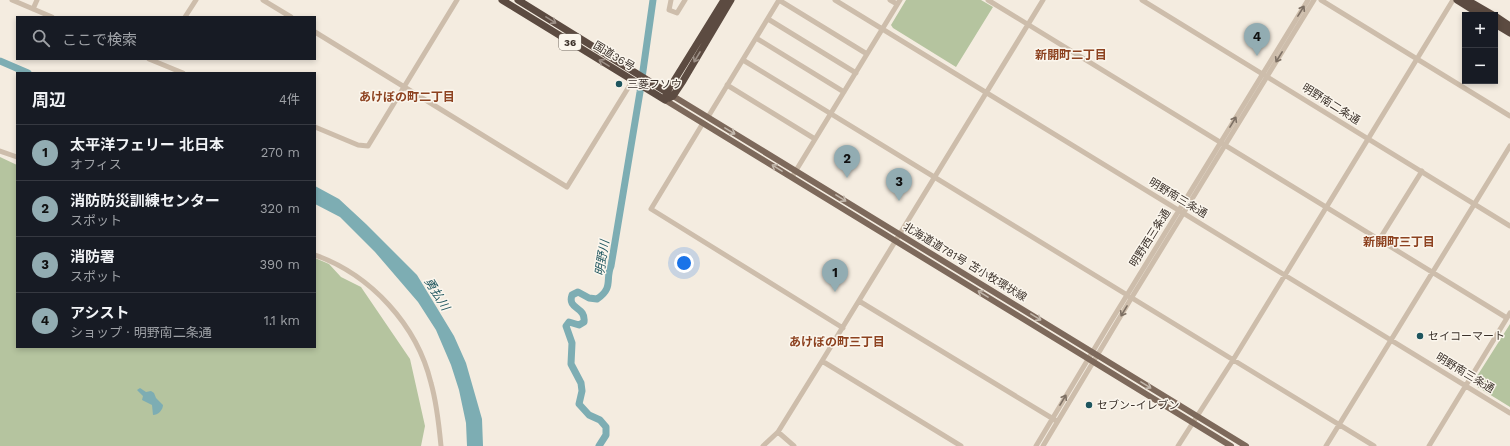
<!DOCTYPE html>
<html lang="ja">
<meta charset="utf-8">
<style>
:root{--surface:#171b24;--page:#242831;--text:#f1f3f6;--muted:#9ea1a6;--line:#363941;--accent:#92acb2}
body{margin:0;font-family:"Work Sans","Noto Sans JP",sans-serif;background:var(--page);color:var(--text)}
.controls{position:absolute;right:12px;top:12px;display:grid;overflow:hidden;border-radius:0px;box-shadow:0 2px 6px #0003}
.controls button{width:36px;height:36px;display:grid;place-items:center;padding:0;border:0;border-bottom:1px solid var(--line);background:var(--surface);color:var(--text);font:20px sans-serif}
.you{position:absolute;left:684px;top:263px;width:14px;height:14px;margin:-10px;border:3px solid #fff;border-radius:50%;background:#1a73e8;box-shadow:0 0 0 6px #1a73e833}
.badge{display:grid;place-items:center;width:26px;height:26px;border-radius:50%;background:var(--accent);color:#111;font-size:13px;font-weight:700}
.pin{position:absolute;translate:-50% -33px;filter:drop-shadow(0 1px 2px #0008)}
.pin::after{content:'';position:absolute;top:21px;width:14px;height:12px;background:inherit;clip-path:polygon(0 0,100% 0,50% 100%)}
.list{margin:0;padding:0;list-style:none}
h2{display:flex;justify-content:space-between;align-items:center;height:52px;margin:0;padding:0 16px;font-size:17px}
h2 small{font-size:13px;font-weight:400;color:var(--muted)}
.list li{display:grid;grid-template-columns:26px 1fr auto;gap:12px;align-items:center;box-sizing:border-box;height:56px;padding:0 16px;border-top:1px solid var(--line)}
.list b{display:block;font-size:15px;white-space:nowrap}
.list p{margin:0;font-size:13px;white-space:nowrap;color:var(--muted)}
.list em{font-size:13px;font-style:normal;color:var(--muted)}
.icon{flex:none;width:22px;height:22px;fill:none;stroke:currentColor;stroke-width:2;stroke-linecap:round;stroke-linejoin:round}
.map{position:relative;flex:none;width:1510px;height:446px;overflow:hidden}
.search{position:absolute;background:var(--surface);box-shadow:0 2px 6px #0003;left:16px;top:16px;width:300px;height:44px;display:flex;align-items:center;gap:10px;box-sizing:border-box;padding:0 14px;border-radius:0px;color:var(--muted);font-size:15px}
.panel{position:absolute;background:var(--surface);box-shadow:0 2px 6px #0003;left:16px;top:72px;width:300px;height:276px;border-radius:0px}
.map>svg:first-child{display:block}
.green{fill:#b5c49f}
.water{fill:#7dadb3}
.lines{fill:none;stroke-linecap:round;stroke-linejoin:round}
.river{stroke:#7dadb3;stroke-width:7}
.minor{stroke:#cdbdab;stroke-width:5}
.major{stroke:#7d695b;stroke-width:6}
.highway{stroke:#5c4b41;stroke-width:7}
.oneway{stroke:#7d7064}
.oneway2{stroke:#9c8f86}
.oneway3{stroke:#c2b7ab}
.poi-dot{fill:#1e555e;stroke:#fbf6ed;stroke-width:1.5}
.labels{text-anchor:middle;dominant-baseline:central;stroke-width:3;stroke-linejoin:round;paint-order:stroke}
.shield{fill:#fbf6ed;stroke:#756c64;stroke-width:1}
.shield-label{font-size:10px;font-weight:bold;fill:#3b312a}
.street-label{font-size:11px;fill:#3b312a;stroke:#fbf6ed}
.poi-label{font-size:11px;fill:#3b312a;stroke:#fbf6ed;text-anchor:start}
.neighbourhood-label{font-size:12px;font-weight:bold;fill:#8d4220;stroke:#fbf6ed}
.water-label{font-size:12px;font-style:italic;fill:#1e555e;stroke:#fbf6ed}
</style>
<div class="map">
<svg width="1510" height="446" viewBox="0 0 1510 446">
<rect width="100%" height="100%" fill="#f4ece0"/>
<path class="green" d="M 906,0 L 981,0 L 993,7 L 956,67 L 893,28 L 891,25 Z
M 0,157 L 17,165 L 17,347 L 315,347 L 315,258 L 329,264 L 341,277 L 361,287 L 410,359 L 425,426 L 421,446 L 0,446 Z
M 1510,324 L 1510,407 L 1476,386 L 1474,381 Z"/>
<path class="water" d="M 315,186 L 339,199 L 366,224 L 417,275 L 454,336 L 466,363 L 482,419 L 483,446 L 467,446 L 466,423 L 459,390 L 451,365 L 436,330 L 418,302 L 375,252 L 340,217 L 315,204 Z
M 140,388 L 146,392 L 151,391 L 154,393 L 156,398 L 163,405 C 163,410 158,415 153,415 L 152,405 L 142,400 L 143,396 L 137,390 Z"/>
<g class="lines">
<path class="river" d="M 0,61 L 28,73
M 599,446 L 606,435 L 606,427 L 600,420 L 589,415 L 579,404 L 582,391 L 581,383 L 571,364 L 572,343 L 566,326 L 569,322 L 579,325 L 584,322 C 586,306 567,310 572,295 L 578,292 L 589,298 L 597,299 C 614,288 605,279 611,266 L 640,92 L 653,0"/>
<path class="minor" d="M 12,0 L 52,17
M 263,0 L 291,17
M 671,0 L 669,10 L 677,13 L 685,0
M 779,0 L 867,54
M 835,0 L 1510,413
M 890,0 L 897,4
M 988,0 L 1507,318
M 1142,0 L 1510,226
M 1321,0 L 1510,116
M 33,9 L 37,0
M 185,17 L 196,0
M 768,19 L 856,73
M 315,32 L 567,187 L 633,80
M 756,38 L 844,92
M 149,59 L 183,73
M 743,60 L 1374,446
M 727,85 L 815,139
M 708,117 L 779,0
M 703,123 L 651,209 L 843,328
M 315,127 L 358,145 L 368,146 L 457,0
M 0,151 L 17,157
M 792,177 L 900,0
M 1379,240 L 1422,171
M 315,255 C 371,275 417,325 431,383 C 437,404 439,425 441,446
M 859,301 L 1055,420
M 822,361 L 961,446
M 778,432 L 794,446
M 763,446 L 778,432 L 822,361 L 1043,0
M 1036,446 L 1108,326 L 1308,0
M 1043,446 L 1132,297 L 1314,0
M 1178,446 L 1233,360 L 1453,0
M 1326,446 L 1510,146
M 1429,446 L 1510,313"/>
<path class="major" d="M 673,96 L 1246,446
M 665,100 L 1231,446"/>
<path class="highway" d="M 502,0 L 665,100
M 518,0 L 673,96
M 1457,0 L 1481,15
M 1467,0 L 1493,15
M 1495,16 L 1510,26
M 1495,24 L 1510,33
M 666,95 L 667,92 L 724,0
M 669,98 L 673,96 L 683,81 L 731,0"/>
</g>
<defs><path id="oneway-shaft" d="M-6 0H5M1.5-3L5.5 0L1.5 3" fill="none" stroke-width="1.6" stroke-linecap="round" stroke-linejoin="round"/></defs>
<g class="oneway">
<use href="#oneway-shaft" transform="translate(1301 11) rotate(-58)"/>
<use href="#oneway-shaft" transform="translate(1279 57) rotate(122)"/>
<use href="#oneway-shaft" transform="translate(1233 122) rotate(-59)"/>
<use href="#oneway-shaft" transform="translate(1124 311) rotate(121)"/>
<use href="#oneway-shaft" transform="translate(1063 400) rotate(-59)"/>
</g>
<g class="oneway2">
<use href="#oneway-shaft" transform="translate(551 20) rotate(32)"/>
<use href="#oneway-shaft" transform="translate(697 57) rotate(121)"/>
<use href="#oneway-shaft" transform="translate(604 63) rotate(-149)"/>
</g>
<g class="oneway3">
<use href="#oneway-shaft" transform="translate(730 131) rotate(31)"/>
<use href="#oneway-shaft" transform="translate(777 168) rotate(-148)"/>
<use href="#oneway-shaft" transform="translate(841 198) rotate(32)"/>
<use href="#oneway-shaft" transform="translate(983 294) rotate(-148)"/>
<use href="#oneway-shaft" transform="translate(1036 317) rotate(31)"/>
<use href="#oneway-shaft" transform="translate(1146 385) rotate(32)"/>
</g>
<g class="poi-dot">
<circle cx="619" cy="84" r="4"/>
<circle cx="1420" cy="336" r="4"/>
<circle cx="1089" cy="405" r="4"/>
</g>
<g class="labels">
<rect class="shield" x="559" y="34" width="22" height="16" rx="3"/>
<g class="shield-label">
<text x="570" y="42">36</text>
</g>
<g class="street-label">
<text transform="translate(614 56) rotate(31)">国道36号</text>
<text transform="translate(1331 104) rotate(32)">明野南二条通</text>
<text transform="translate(1178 198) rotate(31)">明野南三条通</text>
<text transform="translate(1150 238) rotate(-58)">明野西三条通</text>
<text transform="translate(965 262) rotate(31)">北海道道781号 苫小牧環状線</text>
<text transform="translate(1465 373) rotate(31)">明野南三条通</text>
</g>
<g class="poi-label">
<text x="627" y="84">三菱フソウ</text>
<text x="1428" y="336">セイコーマート</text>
<text x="1097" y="405">セブン-イレブン</text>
</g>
<g class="neighbourhood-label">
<text x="1071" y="55">新開町二丁目</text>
<text x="407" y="97">あけぼの町二丁目</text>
<text x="1399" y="242">新開町三丁目</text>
<text x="837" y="342">あけぼの町三丁目</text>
</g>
<g class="water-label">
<text transform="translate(602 258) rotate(-81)">明野川</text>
<text transform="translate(437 294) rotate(58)">勇払川</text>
</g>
</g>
</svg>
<div class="controls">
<button>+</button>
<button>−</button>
</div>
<div class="you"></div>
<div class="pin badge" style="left:835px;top:292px">1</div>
<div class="pin badge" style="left:847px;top:178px">2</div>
<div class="pin badge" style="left:899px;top:201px">3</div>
<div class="pin badge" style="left:1257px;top:56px">4</div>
<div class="search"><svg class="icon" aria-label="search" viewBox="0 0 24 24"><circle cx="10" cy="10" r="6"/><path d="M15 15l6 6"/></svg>ここで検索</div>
<section class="panel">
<h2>周辺<small>4件</small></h2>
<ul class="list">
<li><span class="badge">1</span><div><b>太平洋フェリー 北日本</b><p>オフィス</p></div><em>270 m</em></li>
<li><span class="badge">2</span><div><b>消防防災訓練センター</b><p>スポット</p></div><em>320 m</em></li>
<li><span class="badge">3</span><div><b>消防署</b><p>スポット</p></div><em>390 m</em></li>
<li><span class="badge">4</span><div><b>アシスト</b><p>ショップ · 明野南二条通</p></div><em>1.1 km</em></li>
</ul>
</section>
</div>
